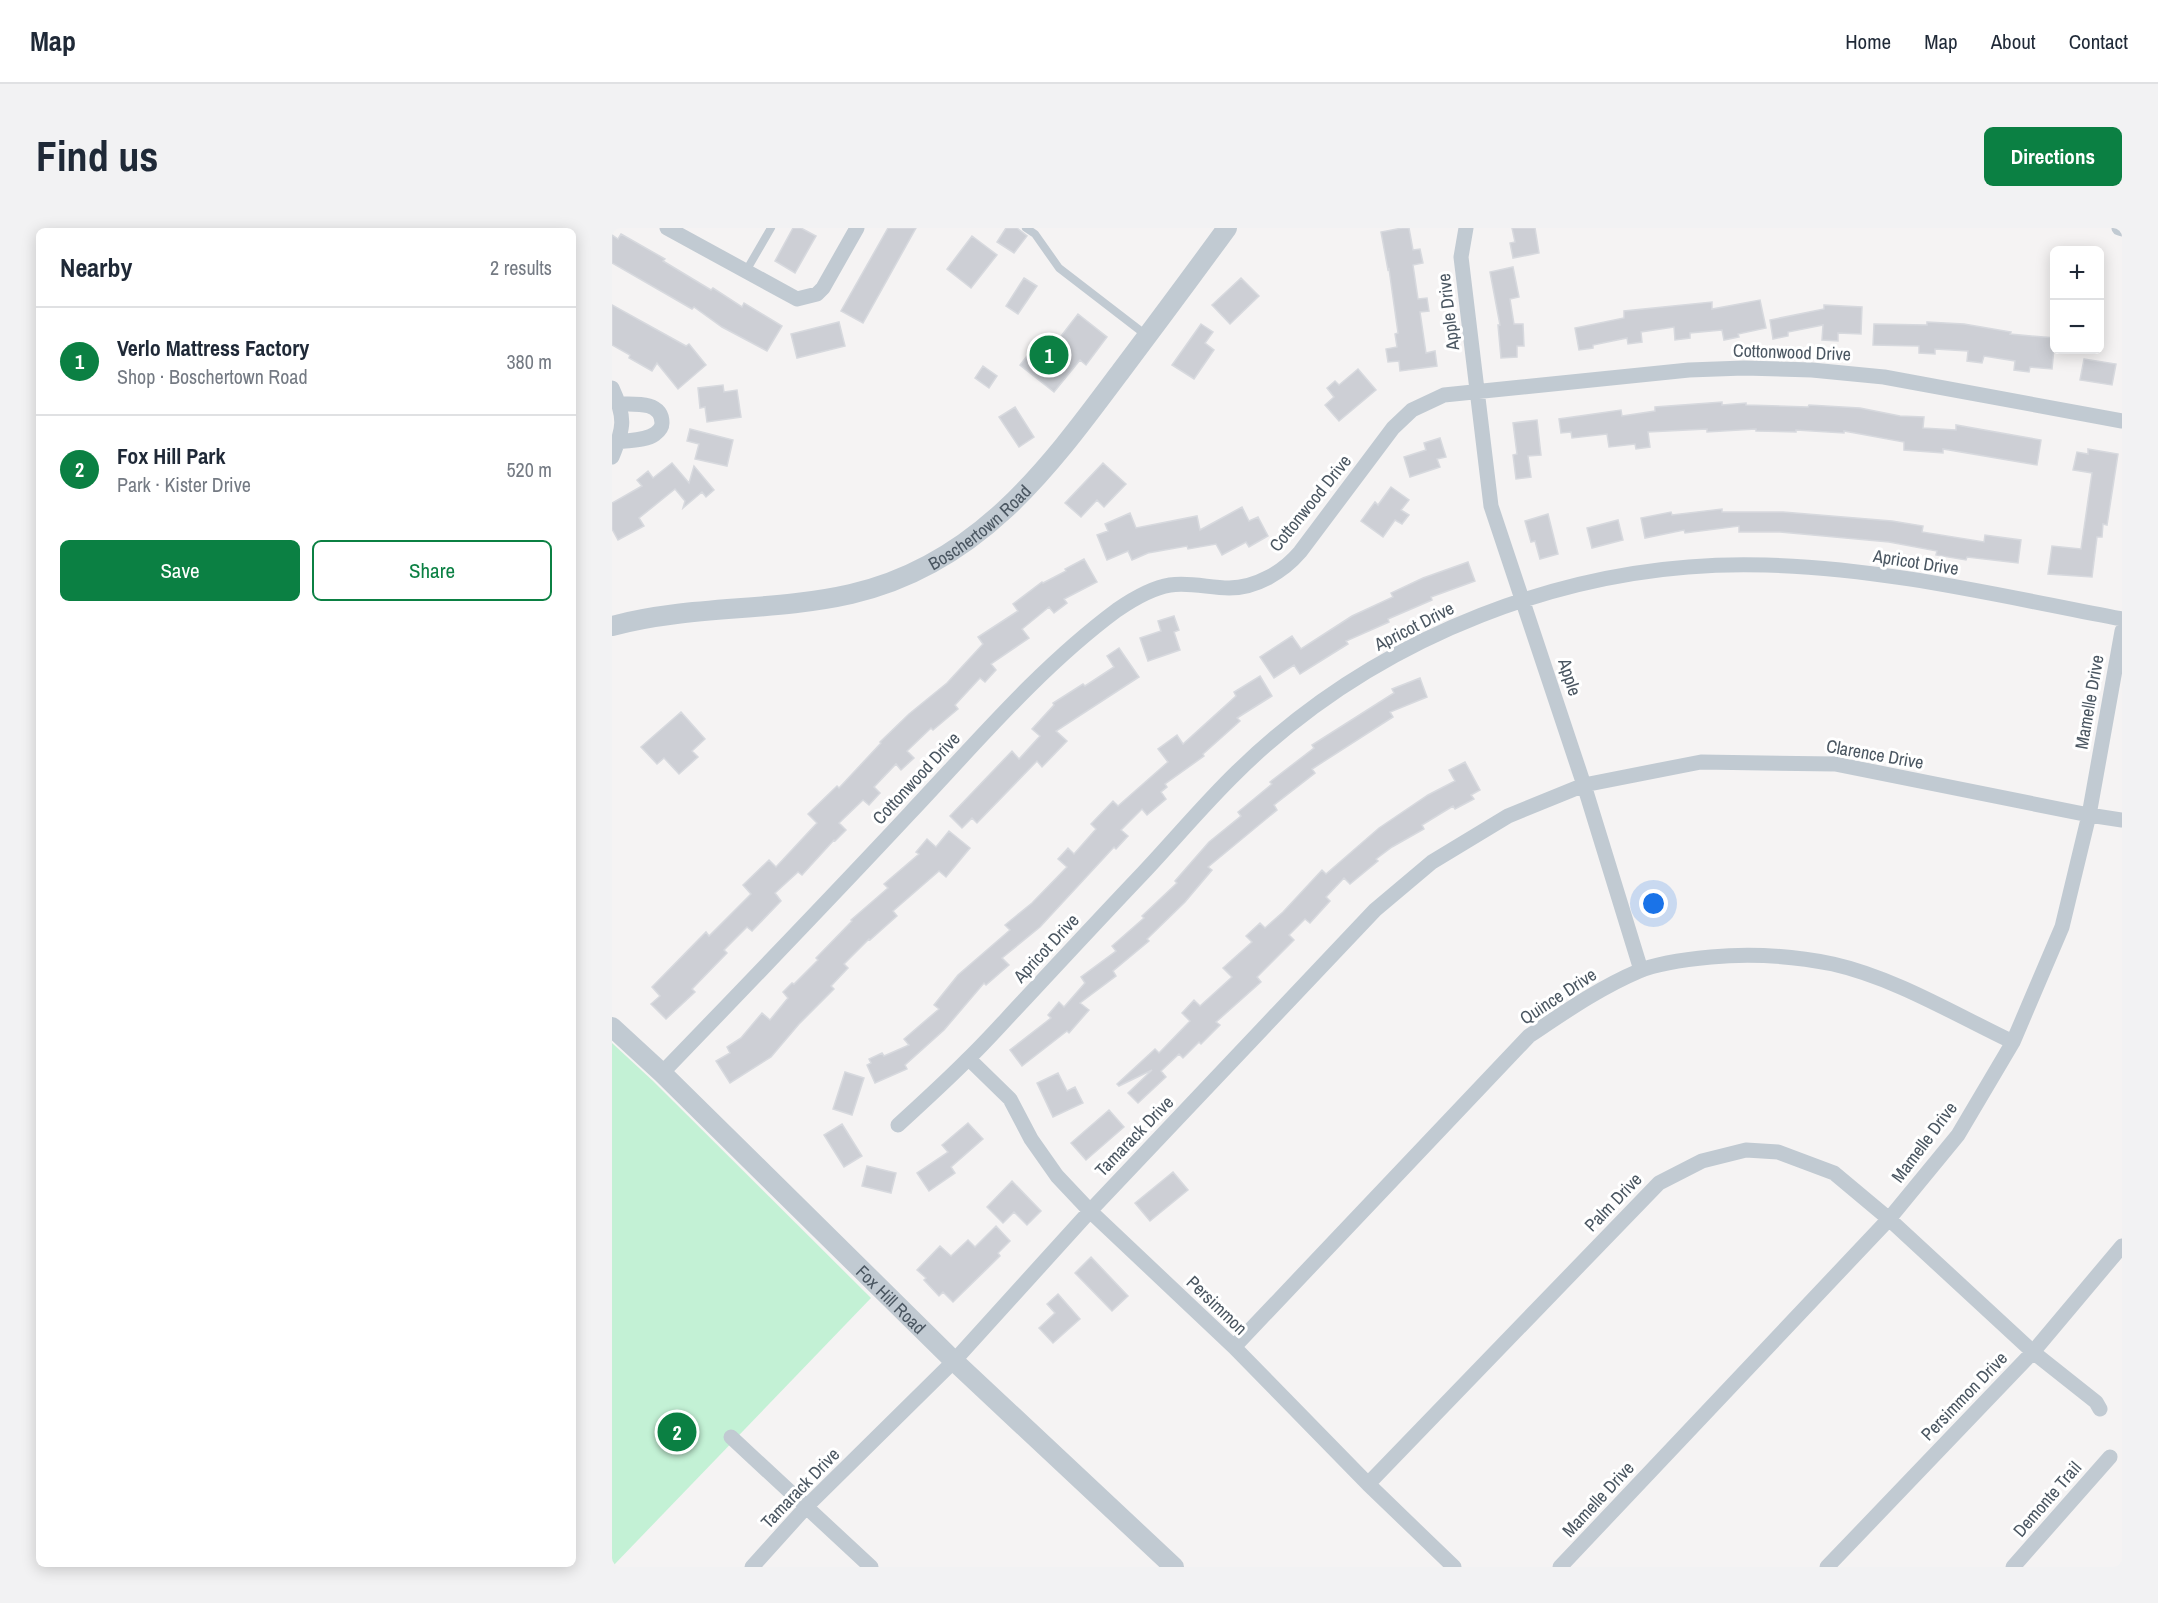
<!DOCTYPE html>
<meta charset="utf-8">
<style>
:root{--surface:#fff;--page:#f2f2f3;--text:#1f2937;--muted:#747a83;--line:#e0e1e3;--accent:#0b8043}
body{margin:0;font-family:"Archivo Narrow",sans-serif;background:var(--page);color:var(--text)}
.controls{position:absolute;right:18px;top:18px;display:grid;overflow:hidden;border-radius:9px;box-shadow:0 3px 15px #0003}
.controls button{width:54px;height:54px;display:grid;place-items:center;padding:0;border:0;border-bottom:2px solid var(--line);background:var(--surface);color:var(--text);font:30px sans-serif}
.you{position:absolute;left:1042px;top:676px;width:21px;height:21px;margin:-15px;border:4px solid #fff;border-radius:50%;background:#1a73e8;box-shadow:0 0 0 9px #1a73e833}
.badge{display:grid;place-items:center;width:39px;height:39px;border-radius:50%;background:var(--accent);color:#fff;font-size:20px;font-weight:700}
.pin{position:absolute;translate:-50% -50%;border:3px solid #fff;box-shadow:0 2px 6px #0006}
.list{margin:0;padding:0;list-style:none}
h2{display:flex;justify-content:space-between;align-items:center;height:78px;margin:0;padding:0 24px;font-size:26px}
h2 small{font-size:20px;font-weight:400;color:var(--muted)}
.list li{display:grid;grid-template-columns:39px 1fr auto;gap:18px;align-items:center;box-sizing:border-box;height:108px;padding:0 24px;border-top:2px solid var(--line)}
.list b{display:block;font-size:22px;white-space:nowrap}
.list p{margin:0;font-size:20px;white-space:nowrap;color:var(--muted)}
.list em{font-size:20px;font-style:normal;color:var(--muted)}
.actions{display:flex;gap:12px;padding:18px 24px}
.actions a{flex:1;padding:14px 0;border:2px solid var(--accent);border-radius:9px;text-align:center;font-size:21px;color:var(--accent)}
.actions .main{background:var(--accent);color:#fff}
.map{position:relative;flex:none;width:1510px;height:1339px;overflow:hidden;border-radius:9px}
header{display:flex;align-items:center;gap:36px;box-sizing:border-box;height:84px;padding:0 30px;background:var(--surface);border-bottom:2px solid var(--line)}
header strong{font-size:28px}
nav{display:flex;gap:33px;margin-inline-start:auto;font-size:21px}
.intro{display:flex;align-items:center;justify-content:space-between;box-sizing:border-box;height:144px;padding:0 36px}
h1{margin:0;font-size:42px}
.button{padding:15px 27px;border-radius:9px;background:var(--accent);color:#fff;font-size:21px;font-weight:700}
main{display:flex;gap:36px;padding:0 36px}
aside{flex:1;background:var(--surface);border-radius:9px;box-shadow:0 3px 15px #0003}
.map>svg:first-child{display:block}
.green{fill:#c3f1d5}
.building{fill:#cdcfd5;stroke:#d7d9de;stroke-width:1.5}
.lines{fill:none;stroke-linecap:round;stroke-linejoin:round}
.service{stroke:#c1cad2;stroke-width:8}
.minor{stroke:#c1cad2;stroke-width:15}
.tertiary{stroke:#c1cad2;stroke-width:20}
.labels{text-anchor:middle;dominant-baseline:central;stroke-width:6;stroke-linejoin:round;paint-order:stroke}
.street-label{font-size:18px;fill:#4a5661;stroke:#fff}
</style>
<header>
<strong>Map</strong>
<nav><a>Home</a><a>Map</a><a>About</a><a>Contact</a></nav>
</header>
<div class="intro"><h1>Find us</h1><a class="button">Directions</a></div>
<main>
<aside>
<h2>Nearby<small>2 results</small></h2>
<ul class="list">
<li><span class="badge">1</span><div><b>Verlo Mattress Factory</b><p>Shop · Boschertown Road</p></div><em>380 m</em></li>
<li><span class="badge">2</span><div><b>Fox Hill Park</b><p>Park · Kister Drive</p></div><em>520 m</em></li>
</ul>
<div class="actions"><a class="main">Save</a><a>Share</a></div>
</aside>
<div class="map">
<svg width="1510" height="1339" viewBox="0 0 1510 1339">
<rect width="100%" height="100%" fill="#f5f3f3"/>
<path class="green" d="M 0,815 L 41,853 L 259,1070 L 0,1339 Z"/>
<path class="building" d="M 181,0 L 189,0 L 204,8 L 183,45 L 163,33 Z
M 276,0 L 304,0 L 251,95 L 229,83 Z
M 394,0 L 405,0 L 415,8 L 402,25 L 385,14 Z
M 790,0 L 797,0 L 801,22 L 808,21 L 811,35 L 801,37 L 806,71 L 815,70 L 817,83 L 808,84 L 814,125 L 823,123 L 825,138 L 788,143 L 787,133 L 776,134 L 774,121 L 785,119 L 783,106 L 786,105 L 777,41 L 776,42 L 769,4 Z
M 900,0 L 923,0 L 927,25 L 901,30 L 898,15 L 903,14 Z
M 9,6 L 53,31 L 51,33 L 99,62 L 101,60 L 130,79 L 132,75 L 170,98 L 155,123 L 110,99 L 82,79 L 80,81 L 0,35 L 0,7 L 6,11 Z
M 360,8 L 385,27 L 359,60 L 335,41 Z
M 901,39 L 907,69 L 898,71 L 902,96 L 911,96 L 912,118 L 905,118 L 905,129 L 889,130 L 886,97 L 888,97 L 878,44 Z
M 412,50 L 425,58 L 406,86 L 394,78 Z
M 629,50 L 647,68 L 618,96 L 600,77 Z
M 1148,72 L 1154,100 L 1126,106 L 1127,109 L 1112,112 L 1110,102 L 1078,105 L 1078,110 L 1063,112 L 1062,99 L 1029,104 L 1030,114 L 1016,116 L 1015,110 L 981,117 L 981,120 L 967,122 L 963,100 L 1012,90 L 1012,83 L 1100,74 L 1100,81 Z
M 0,77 L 74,118 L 77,116 L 94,137 L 66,161 L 45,135 L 40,143 L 17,130 L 18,127 L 0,117 Z
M 1212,77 L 1250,79 L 1249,106 L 1226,105 L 1226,113 L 1210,112 L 1211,97 L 1176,104 L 1176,108 L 1161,111 L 1158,92 L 1212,81 Z
M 466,86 L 495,109 L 474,137 L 468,132 L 442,164 L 408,137 L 431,107 L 443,116 Z
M 227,94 L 233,118 L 185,130 L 179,106 Z
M 1315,94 L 1352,96 L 1399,104 L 1398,106 L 1443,110 L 1440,141 L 1418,139 L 1417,144 L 1402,142 L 1403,133 L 1372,128 L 1370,135 L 1355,133 L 1356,123 L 1323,121 L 1323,126 L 1307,125 L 1307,118 L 1261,117 L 1262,96 L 1315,97 Z
M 589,96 L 601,104 L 593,115 L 602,122 L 582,151 L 560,137 Z
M 1472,131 L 1504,136 L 1500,157 L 1468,152 Z
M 371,138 L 385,148 L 377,160 L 363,150 Z
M 746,141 L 764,162 L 727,193 L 713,177 L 722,169 L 715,160 L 723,153 L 727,157 Z
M 111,157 L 112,164 L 125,162 L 129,189 L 95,194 L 93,179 L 88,180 L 86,160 Z
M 1110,174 L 1110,177 L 1134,175 L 1134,177 L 1196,179 L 1197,177 L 1248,180 L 1288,188 L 1312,189 L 1311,200 L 1344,202 L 1344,197 L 1429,212 L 1425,237 L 1331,221 L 1331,225 L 1292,222 L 1292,214 L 1232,203 L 1232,205 L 1184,202 L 1184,204 L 1144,203 L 1144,201 L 1095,204 L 1095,201 L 1036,204 L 1038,219 L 1024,221 L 1023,216 L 997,219 L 995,206 L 960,210 L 959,204 L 949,205 L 947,191 L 1009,182 L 1010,188 L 1043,183 L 1043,179 Z
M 403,179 L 422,209 L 407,219 L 387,189 Z
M 925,192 L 929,227 L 916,228 L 919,249 L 904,251 L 901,227 L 905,226 L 901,195 Z
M 78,201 L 121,212 L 115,238 L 83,231 L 87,216 L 75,213 Z
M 828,210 L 834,229 L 825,231 L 828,239 L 798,249 L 792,229 L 814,222 L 812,215 Z
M 1476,221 L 1506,226 L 1495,297 L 1491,296 L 1490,309 L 1485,309 L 1480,349 L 1436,346 L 1440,318 L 1469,321 L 1480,245 L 1461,242 L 1465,224 L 1476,226 Z
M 60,235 L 77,255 L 82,238 L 102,262 L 94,269 L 90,264 L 71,280 L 73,273 L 63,261 L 27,290 L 32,298 L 6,312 L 0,301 L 0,275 L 30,258 L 25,252 L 36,243 L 41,250 Z
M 491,235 L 514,256 L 492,279 L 485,272 L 469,289 L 453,275 Z
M 779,259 L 797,272 L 789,282 L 797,287 L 790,296 L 783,292 L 771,309 L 749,293 L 763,274 L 766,277 Z
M 630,279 L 637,293 L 646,289 L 656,308 L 637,319 L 634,314 L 610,327 L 604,316 L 576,321 L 575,318 L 536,325 L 520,332 L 516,323 L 495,332 L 485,307 L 496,303 L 493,296 L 518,285 L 524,300 L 585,288 L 588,302 Z
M 1110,281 L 1110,284 L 1171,284 L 1280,293 L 1311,298 L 1310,304 L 1372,314 L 1373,307 L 1409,312 L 1406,335 L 1355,329 L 1354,332 L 1324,327 L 1325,323 L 1277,314 L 1168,304 L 1127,304 L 1127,298 L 1073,305 L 1072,302 L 1033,310 L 1029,290 L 1059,284 L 1060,287 Z
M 936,286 L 946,326 L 928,331 L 923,313 L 919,314 L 913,293 Z
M 1006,292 L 1011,312 L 980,320 L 975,300 Z
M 472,331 L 485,354 L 452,371 L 455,375 L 442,385 L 437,379 L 410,401 L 417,410 L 379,436 L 384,442 L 373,454 L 368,450 L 343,477 L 346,481 L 321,502 L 319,500 L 295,523 L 302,530 L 289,542 L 284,536 L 262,559 L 268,565 L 257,577 L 251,572 L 227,595 L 234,602 L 223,613 L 222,612 L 190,647 L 186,644 L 163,665 L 169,673 L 140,703 L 135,699 L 112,722 L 115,725 L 80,761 L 83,764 L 54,791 L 39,776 L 48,768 L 40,759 L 94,704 L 97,708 L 139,666 L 131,657 L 157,632 L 164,639 L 205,595 L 196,586 L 225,558 L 227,560 L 269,515 L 268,514 L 297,486 L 335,455 L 371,416 L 366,409 L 406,383 L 401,376 L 430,354 L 431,355 L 454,343 L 453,341 Z
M 856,334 L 863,353 L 819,369 L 820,372 L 776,391 L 777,394 L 734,413 L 736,416 L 688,446 L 682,437 L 662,450 L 648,429 L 680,408 L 689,421 L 740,388 L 781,369 L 779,365 L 811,350 Z
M 562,388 L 567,402 L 562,404 L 568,422 L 536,433 L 528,410 L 549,403 L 546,393 Z
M 507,420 L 527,449 L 444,503 L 455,513 L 430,539 L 425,533 L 365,595 L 360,590 L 350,600 L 338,588 L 400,523 L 407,531 L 428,508 L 420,501 L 442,477 L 441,475 L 471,456 L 473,458 L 502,439 L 495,428 Z
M 648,448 L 660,468 L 625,490 L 628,493 L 591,526 L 592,528 L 553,556 L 555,559 L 549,564 L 554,571 L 535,587 L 530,581 L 509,602 L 516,608 L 504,621 L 502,619 L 428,699 L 390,730 L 397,737 L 374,757 L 372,755 L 332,802 L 293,837 L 295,841 L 263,855 L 255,837 L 259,835 L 257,831 L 270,825 L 272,828 L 297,817 L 292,811 L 327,781 L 322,777 L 346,747 L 398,702 L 393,697 L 420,675 L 455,639 L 446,631 L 456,620 L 462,626 L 484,601 L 479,596 L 501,573 L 506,578 L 556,534 L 546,521 L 565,507 L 571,516 L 624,468 L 622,464 Z
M 808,450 L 815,469 L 778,484 L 781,489 L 700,541 L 703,545 L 662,577 L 665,582 L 596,639 L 600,642 L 573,674 L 535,711 L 537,713 L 501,743 L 504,748 L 468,775 L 477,782 L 457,805 L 455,803 L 410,838 L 398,822 L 439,790 L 436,787 L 447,774 L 452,779 L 473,755 L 469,749 L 504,723 L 500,718 L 532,690 L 530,688 L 565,655 L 563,653 L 597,614 L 629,588 L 626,584 L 660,556 L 658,554 L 702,520 L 700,517 L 782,465 L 780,461 Z
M 69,484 L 93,511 L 80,523 L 86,529 L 67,546 L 52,530 L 45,536 L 29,519 Z
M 853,534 L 868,562 L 859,567 L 862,571 L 843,581 L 841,578 L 810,597 L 812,601 L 780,619 L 764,631 L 766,633 L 738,656 L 732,650 L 714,669 L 718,673 L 698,695 L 693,691 L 677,707 L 682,712 L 645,749 L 649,754 L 604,794 L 608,797 L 589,816 L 587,814 L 571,830 L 567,826 L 549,843 L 554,849 L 526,875 L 516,865 L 540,842 L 507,858 L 505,856 L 543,821 L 547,825 L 578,793 L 570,785 L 582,772 L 588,778 L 620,749 L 611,740 L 640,714 L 634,708 L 648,695 L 653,700 L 671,684 L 710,642 L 714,646 L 767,600 L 816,567 L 843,553 L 837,542 Z
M 337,603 L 358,620 L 334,649 L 327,643 L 281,683 L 285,688 L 258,712 L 257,711 L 232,736 L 236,740 L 219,758 L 222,761 L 187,796 L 159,829 L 118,855 L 104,833 L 118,825 L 115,819 L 129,810 L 150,785 L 158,792 L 176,770 L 171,764 L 180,755 L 182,756 L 206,732 L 204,730 L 240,693 L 239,692 L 276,660 L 272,656 L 307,626 L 304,624 L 315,611 L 324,619 Z
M 233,844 L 252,850 L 240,887 L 221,881 Z
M 446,845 L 455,863 L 463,859 L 471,875 L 441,889 L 425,855 Z
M 497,882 L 512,899 L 474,932 L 459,915 Z
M 356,895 L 371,911 L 339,939 L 343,945 L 317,963 L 305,945 L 336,924 L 330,917 Z
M 230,896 L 250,928 L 232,939 L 212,907 Z
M 255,938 L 284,945 L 279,965 L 250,958 Z
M 561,944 L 576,962 L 538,993 L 523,975 Z
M 400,953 L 429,983 L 415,997 L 402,984 L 391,995 L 375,979 Z
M 384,998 L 398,1013 L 386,1025 L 388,1028 L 341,1074 L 331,1064 L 327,1068 L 312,1052 L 314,1050 L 305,1042 L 328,1018 L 339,1028 L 356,1012 L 363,1019 Z
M 479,1029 L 516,1068 L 500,1083 L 463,1045 Z
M 446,1066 L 468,1091 L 441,1115 L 427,1100 L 443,1085 L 435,1076 Z"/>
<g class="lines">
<path class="service" d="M 414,0 L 423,6 L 447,40 L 534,107
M 134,43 L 159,0"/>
<path class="minor" d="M 55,0 L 185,71 L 205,66 L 211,60 L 245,0
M 854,0 L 849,29 L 879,278 L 972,557 L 1029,742
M 1507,0 L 1510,1
M 0,160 C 14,190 12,200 0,229
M 6,214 C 18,212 33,213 43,206 C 47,203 50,200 50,195 C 50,173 22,176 7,176
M 357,831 L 398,871 L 419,911 L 445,948 L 478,983 L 622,1119 L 756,1256 L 842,1339
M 50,845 C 133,759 216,673 298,585 C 364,515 428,439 505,382 C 521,371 539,360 558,357 C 578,354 598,360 617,360 C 644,360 671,344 688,324 L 781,200 L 800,182 L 832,167 L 1077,142 L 1132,140 L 1200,142 L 1272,149 L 1510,193
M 286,897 C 309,876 332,855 354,833 C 375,813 394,791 414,770 C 453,728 492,686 532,644 C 563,611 592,576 625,544 C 764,408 960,331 1154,337 C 1274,340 1393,369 1510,391
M 622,1119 L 917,808 C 953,784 987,760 1027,743 C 1046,735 1078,731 1099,729 C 1140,725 1181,728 1221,736 C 1283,750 1344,787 1401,814
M 119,1209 L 259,1339
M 756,1256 L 1047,955 L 1090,933 L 1134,922 L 1166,924 L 1222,945 L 1277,991 L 1421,1124 L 1484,1174 L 1488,1181
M 140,1339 L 195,1278 L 342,1133 L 478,983 L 763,682 L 820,634 L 896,588 L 972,557 L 1089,534 L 1223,536 L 1477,587 L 1510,592
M 948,1339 L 1277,991 L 1346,907 L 1401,814 L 1450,699 L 1477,587 L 1510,403
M 1215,1339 L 1421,1124 L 1510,1018
M 1401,1339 L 1498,1229"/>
<g class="tertiary">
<path id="s1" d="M 0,398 C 78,377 160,384 239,366 C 366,337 436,241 509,143 C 545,95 580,48 615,0"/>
<path id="s2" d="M 0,799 L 50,845 L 342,1133 L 562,1339"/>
</g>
</g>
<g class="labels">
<g class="street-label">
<text transform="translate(836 84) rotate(-97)">Apple Drive</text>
<text transform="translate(1180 124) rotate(2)">Cottonwood Drive</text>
<text transform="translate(698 275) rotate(-51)">Cottonwood Drive</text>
<text stroke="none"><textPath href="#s1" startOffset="388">Boschertown Road</textPath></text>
<text transform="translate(1304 334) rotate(9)">Apricot Drive</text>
<text transform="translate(802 398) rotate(-27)">Apricot Drive</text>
<text transform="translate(958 449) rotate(72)">Apple</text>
<text transform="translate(1477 474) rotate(-80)">Mamelle Drive</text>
<text transform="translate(1263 526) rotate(10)">Clarence Drive</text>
<text transform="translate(304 550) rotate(-47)">Cottonwood Drive</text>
<text transform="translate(434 720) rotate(-47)">Apricot Drive</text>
<text transform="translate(946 768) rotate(-33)">Quince Drive</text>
<text transform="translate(522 908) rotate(-46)">Tamarack Drive</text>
<text transform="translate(1312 914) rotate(-53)">Mamelle Drive</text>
<text transform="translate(1001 974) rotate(-46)">Palm Drive</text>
<text stroke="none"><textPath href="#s2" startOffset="390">Fox Hill Road</textPath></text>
<text transform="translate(605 1077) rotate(44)">Persimmon</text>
<text transform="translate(1352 1168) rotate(-46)">Persimmon Drive</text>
<text transform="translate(188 1260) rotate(-46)">Tamarack Drive</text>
<text transform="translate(986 1271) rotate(-47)">Mamelle Drive</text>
<text transform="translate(1435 1271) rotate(-49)">Demonte Trail</text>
</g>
</g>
</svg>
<div class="controls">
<button>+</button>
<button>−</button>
</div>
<div class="you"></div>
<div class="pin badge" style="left:437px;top:127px">1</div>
<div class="pin badge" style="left:65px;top:1204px">2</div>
</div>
</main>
